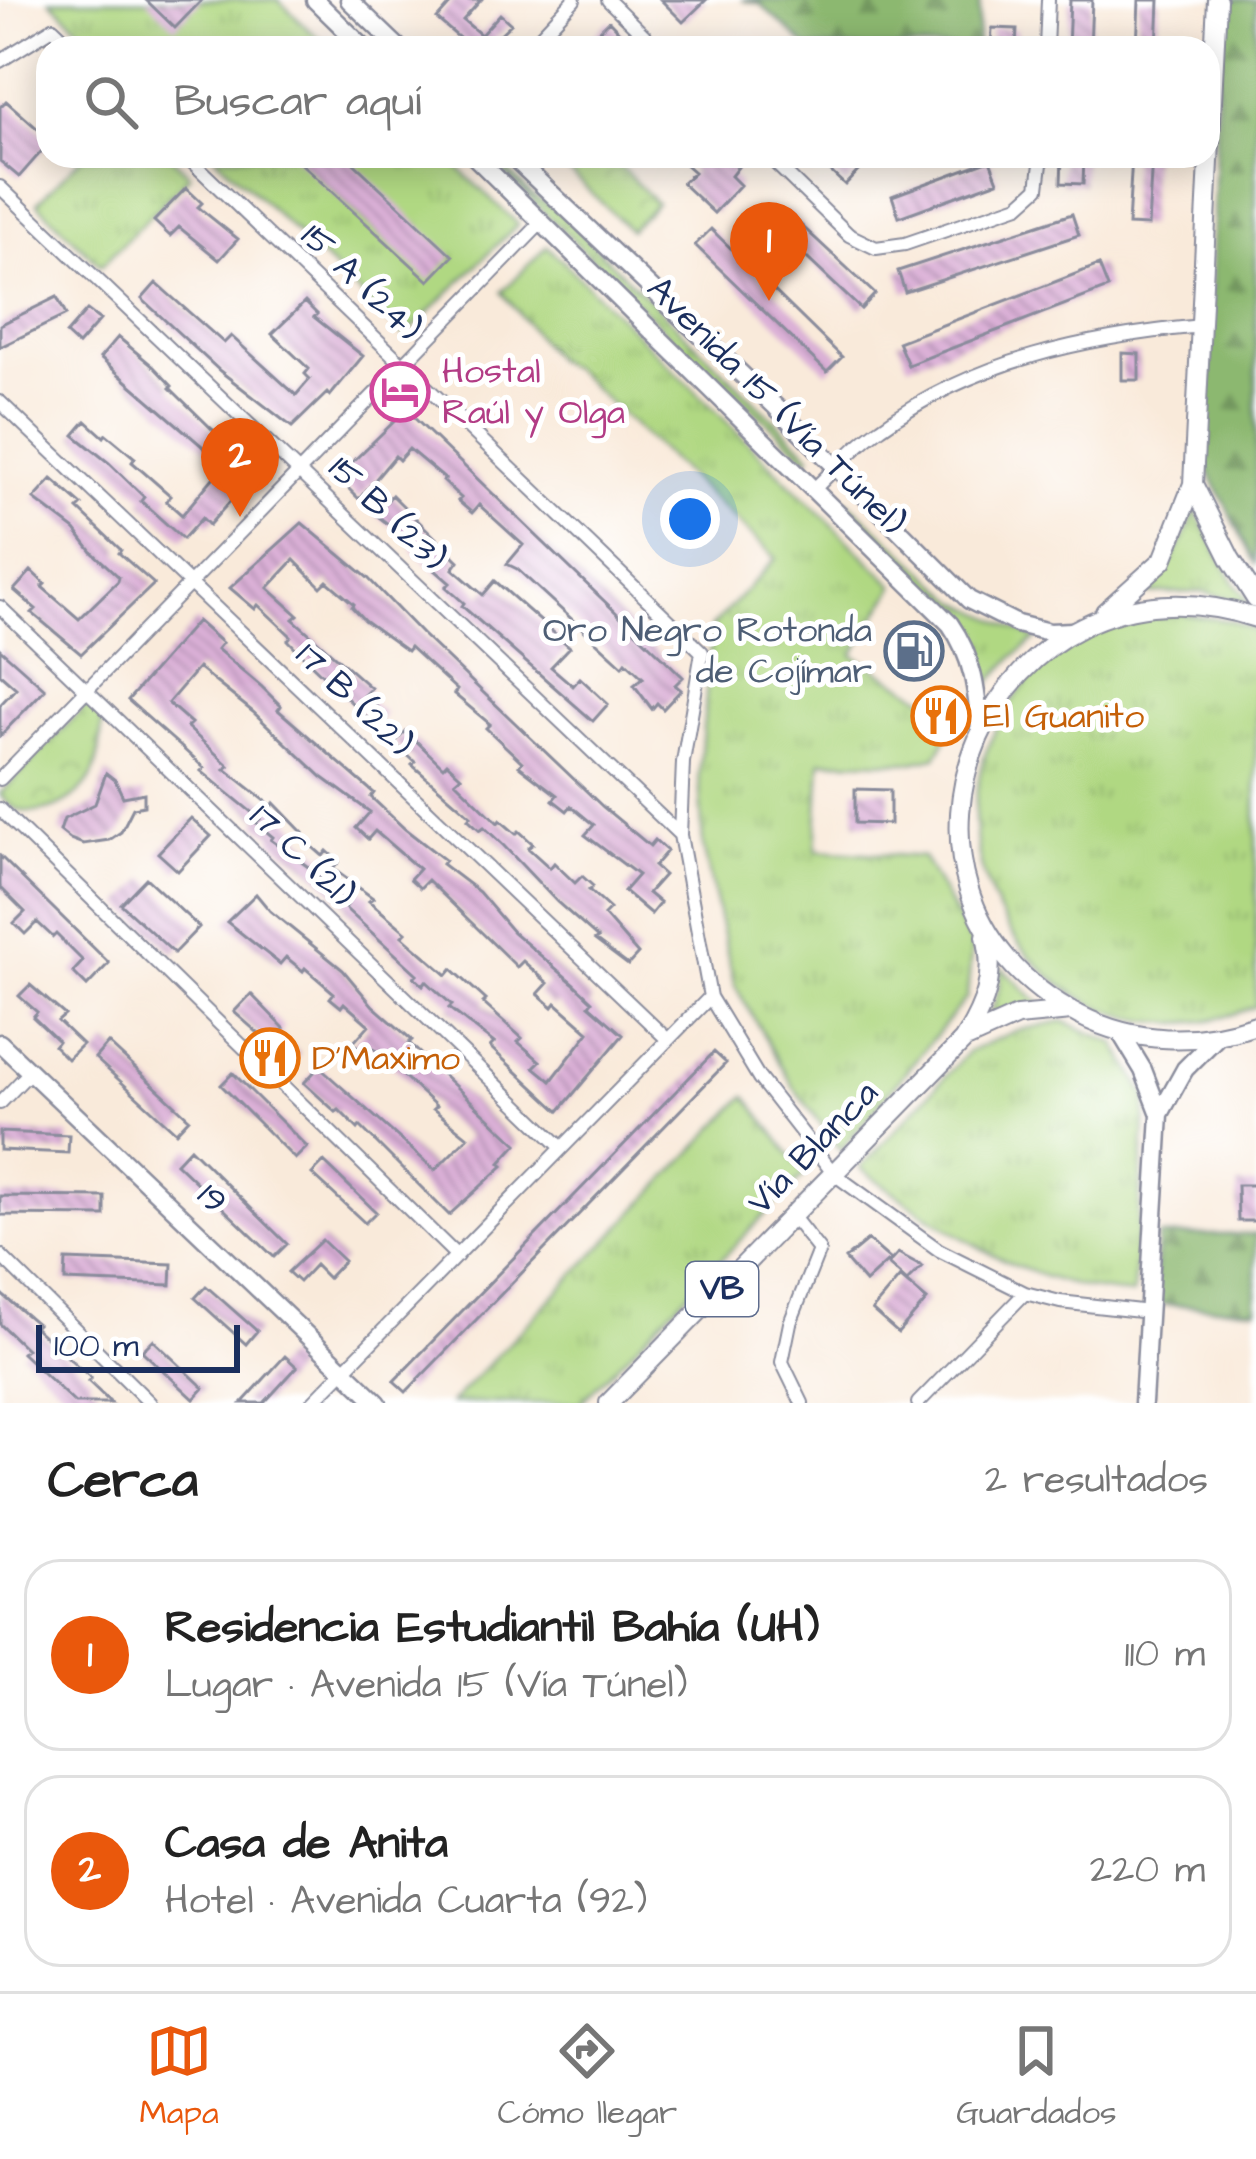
<!DOCTYPE html>
<html lang="es">
<meta charset="utf-8">
<style>
:root{--surface:#fff;--page:#f2f2f2;--text:#222;--muted:#767676;--line:#e0e0e0;--accent:#ea580c}
body{margin:0;font-family:"Architects Daughter",sans-serif;background:var(--page);color:var(--text)}
.scale{position:absolute;left:36px;bottom:30px;width:204px;box-sizing:border-box;padding-left:12px;border:6px solid #1b2f5e;border-top:0;font-size:33px;line-height:42px;white-space:nowrap;color:#1b2f5e;-webkit-text-stroke:9px #fff;paint-order:stroke}
.you{position:absolute;left:690px;top:519px;width:42px;height:42px;margin:-30px;border:9px solid #fff;border-radius:50%;background:#1a73e8;box-shadow:0 0 0 18px #1a73e833}
.badge{display:grid;place-items:center;width:78px;height:78px;border-radius:50%;background:var(--accent);color:#fff;font-size:39px;font-weight:700}
.pin{position:absolute;translate:-50% -99px;filter:drop-shadow(0 3px 6px #0008)}
.pin::after{content:'';position:absolute;top:63px;width:42px;height:36px;background:inherit;clip-path:polygon(0 0,100% 0,50% 100%)}
.list{margin:0;padding:0;list-style:none}
h2{display:flex;justify-content:space-between;align-items:center;height:156px;margin:0;padding:0 48px;font-size:51px}
h2 small{font-size:39px;font-weight:400;color:var(--muted)}
.list li{display:grid;grid-template-columns:78px 1fr auto;gap:36px;align-items:center;box-sizing:border-box;height:192px;margin:0 24px 24px;padding:0 24px;border:3px solid var(--line);border-radius:36px}
.list b{display:block;font-size:45px;white-space:nowrap}
.list p{margin:0;font-size:39px;white-space:nowrap;color:var(--muted)}
.list em{font-size:39px;font-style:normal;color:var(--muted)}
.icon{flex:none;width:66px;height:66px;fill:none;stroke:currentColor;stroke-width:2;stroke-linecap:round;stroke-linejoin:round}
.map{position:relative;flex:none;width:1256px;height:1403px;overflow:hidden}
.search{position:absolute;background:var(--surface);box-shadow:0 6px 30px #0003;left:36px;right:36px;top:36px;height:132px;display:flex;align-items:center;gap:30px;box-sizing:border-box;padding:0 42px;border-radius:36px;color:var(--muted);font-size:45px}
.sheet{height:588px;background:var(--surface)}
nav{display:flex;justify-content:space-around;align-items:center;box-sizing:border-box;height:168px;border-top:3px solid var(--line);background:var(--surface);font-size:33px;color:var(--muted)}
nav a{display:grid;justify-items:center;gap:6px}
nav .on{color:var(--accent)}
.map>svg:first-child{display:block}
.grass{fill:url(#grass-tufts);stroke:#668470;stroke-width:3}
.forest{fill:url(#forest-firs);stroke:#547467;stroke-width:3}
.park{fill:url(#park-crowns);stroke:#668470;stroke-width:3}
.building{fill:url(#building-back-hatch);fill-rule:evenodd}
.lines{fill:none;stroke-linecap:round;stroke-linejoin:round}
.street-casing{stroke:#8a8c9c;stroke-width:16}
.secondary-casing{stroke:#8a8c9c;stroke-width:21}
.primary-casing{stroke:#8a8c9c;stroke-width:22}
.street{stroke:#fff;stroke-width:12}
.secondary{stroke:#fff;stroke-width:16}
.primary{stroke:#fff;stroke-width:18}
.labels{text-anchor:middle;dominant-baseline:central;stroke-width:10;stroke-linejoin:round;paint-order:stroke}
.shield{fill:#fff;stroke:#5f6d8e;stroke-width:3}
.shield-label{font-size:33px;font-weight:bold;fill:#1b2f5e}
.street-label{font-size:36px;fill:#1b2f5e;stroke:#fff}
.hotel-label{font-size:36px;fill:#b23c85;stroke:#fff;text-anchor:start}
.service-label{font-size:36px;fill:#4e5e75;stroke:#fff;text-anchor:end}
.food-label{font-size:36px;fill:#c56008;stroke:#fff;text-anchor:start}
</style>
<div class="map">
<svg width="1256" height="1403" viewBox="0 0 1256 1403">
<defs>
<pattern id="grass-tufts" width="24" height="20" patternUnits="userSpaceOnUse" patternTransform="scale(3)"><rect width="24" height="20" fill="#b0d882"/><path d="M3 7l-1-3M5 7V3M7 7l1-3M15 17l-1-3M17 17v-4M19 17l1-3" fill="none" stroke="#97ba73"/></pattern>
<pattern id="forest-firs" width="22" height="20" patternUnits="userSpaceOnUse" patternTransform="scale(3)"><rect width="22" height="20" fill="#8cb870"/><path d="M5 1l3.5 6h-7zM16 11l3.5 6h-7z" fill="#72965f"/></pattern>
<pattern id="park-crowns" width="20" height="18" patternUnits="userSpaceOnUse" patternTransform="scale(3)"><rect width="20" height="18" fill="#b0d882"/><path d="M2 6a3 3 0 1 1 6 0M12 15a3 3 0 1 1 6 0" fill="none" stroke="#97ba73"/></pattern>
<pattern id="building-back-hatch" width="6" height="6" patternUnits="userSpaceOnUse" patternTransform="scale(3)"><rect width="6" height="6" fill="#dbb0d7"/><path d="M-1 5l2 2M0 0l6 6M5-1l2 2" fill="none" stroke="#b190b2"/></pattern>
</defs>
<rect width="100%" height="100%" fill="#fff"/>
<filter id="ink" filterUnits="userSpaceOnUse"><feTurbulence type="fractalNoise" baseFrequency=".00833" numOctaves="2"/><feDisplacementMap in="SourceGraphic" scale="24" xChannelSelector="R" yChannelSelector="G"/><feConvolveMatrix kernelMatrix="1 2 1 2 8 2 1 2 1" color-interpolation-filters="sRGB"/></filter>
<filter id="wash" filterUnits="userSpaceOnUse"><feTurbulence type="fractalNoise" baseFrequency=".004" numOctaves="4" result="noise"/><feDisplacementMap in="SourceGraphic" scale="48" xChannelSelector="R" yChannelSelector="G"/><feGaussianBlur stdDeviation="2.7" result="paint"/><feColorMatrix in="noise" values="0 0 0 0 0 0 0 0 0 0 0 0 0 0 0 0 0 1.4 0 .05"/><feComposite in="paint" operator="in"/></filter>
<g filter="url(#wash)">
<rect width="100%" height="100%" fill="#f9eada"/>
<path class="grass" d="M 50,0 L 278,0 L 329,48 L 101,48 Z
M 83,156 L 170,156 L 190,175 L 101,266 L 37,203 Z
M 215,156 L 445,156 L 518,224 L 405,336 Z
M 487,156 L 493,156 L 532,195 L 554,208 L 811,455 L 808,459 L 738,395 L 723,386 Z
M 547,246 L 895,586 L 853,655 L 934,704 L 950,732 L 936,757 L 912,762 L 821,761 L 816,850 L 923,857 L 972,945 L 967,997 L 841,1150 L 794,1088 L 734,984 L 703,846 L 699,774 L 712,627 L 776,558 L 574,370 L 555,360 L 502,292 Z
M 838,499 L 847,501 L 958,601 L 1036,639 L 1013,657 L 990,683 C 963,602 887,563 838,499 Z
M 1195,510 L 1233,581 L 1251,603 L 1202,592 L 1134,594 C 1169,570 1182,549 1195,510 Z
M 1179,614 L 1232,621 L 1256,631 L 1256,1006 C 1062,1087 891,856 1020,691 C 1046,658 1084,633 1124,621 C 1141,616 1161,616 1179,614 Z
M 1001,967 L 1037,1001 L 1042,1007 L 1014,1008 L 990,1016 L 1000,986 Z
M 1063,1021 L 1115,1043 L 1147,1097 L 1133,1294 C 1023,1288 947,1230 860,1168 L 968,1052 L 1015,1031 Z
M 746,1096 L 805,1174 L 580,1403 L 451,1403 Z"/>
<path class="forest" d="M 741,0 L 980,0 L 977,48 L 808,48 L 760,4 Z
M 1219,0 L 1256,0 L 1256,565 L 1206,466 Z
M 1256,1234 L 1256,1309 L 1153,1304 L 1158,1236 Z"/>
<path class="park" d="M 553,156 L 610,156 L 656,203 L 630,230 Z
M 91,700 L 103,711 C 101,730 101,753 94,771 C 81,805 21,831 0,794 Z"/>
<g id="blocks">
<path class="building" d="M 146,0 L 202,0 L 175,28 Z
M 454,0 L 481,0 L 463,20 L 481,35 L 500,14 L 511,24 L 485,48 L 458,48 L 464,42 L 437,19 Z
M 661,0 L 706,0 L 683,22 Z
M 1070,0 L 1092,0 L 1090,48 L 1068,48 Z
M 1139,0 L 1159,0 L 1157,48 L 1137,48 Z
M 609,21 L 635,48 L 608,48 L 595,35 Z
M 992,28 L 1017,29 L 1016,48 L 991,48 Z
M 6,101 L 48,138 L 48,144 L 19,177 L 0,161 L 0,107 Z
M 293,156 L 346,156 L 453,256 L 429,281 Z
M 676,156 L 711,156 L 717,162 L 725,156 L 738,167 L 731,176 L 740,185 L 714,213 L 682,183 L 694,172 Z
M 814,156 L 848,156 L 861,168 L 845,185 Z
M 1062,156 L 1084,156 L 1083,184 L 1061,183 Z
M 1132,156 L 1152,156 L 1148,226 L 1128,225 Z
M 990,160 L 998,181 L 899,217 L 892,196 Z
M 186,188 L 202,203 L 198,207 L 238,239 L 219,260 L 179,227 L 170,236 L 154,221 Z
M 787,212 L 875,294 L 861,309 L 773,226 Z
M 1072,214 L 1079,235 L 905,292 L 898,271 Z
M 711,229 L 842,357 L 827,372 L 695,245 Z
M 1099,265 L 1108,288 L 908,365 L 898,342 Z
M 156,283 L 224,343 L 231,336 L 296,395 L 310,379 L 305,374 L 309,369 L 272,334 L 305,302 L 317,314 L 314,317 L 363,356 L 330,396 L 327,393 L 292,427 L 220,371 L 142,299 Z
M 57,297 L 66,315 L 0,347 L 0,325 Z
M 87,310 L 100,320 L 78,345 L 66,334 Z
M 118,337 L 154,367 L 172,386 L 170,388 L 212,429 L 236,447 L 240,442 L 268,466 L 251,485 L 247,482 L 209,525 L 202,518 L 183,539 L 141,501 L 144,497 L 109,463 L 74,435 L 86,421 L 104,437 L 106,434 L 135,458 L 132,462 L 171,496 L 166,501 L 182,515 L 224,465 L 100,358 Z
M 1122,353 L 1139,354 L 1139,380 L 1122,380 Z
M 406,410 L 683,677 L 675,685 L 681,690 L 663,709 L 657,703 L 652,709 L 634,685 L 643,678 L 626,662 L 623,666 L 517,569 L 507,564 L 523,545 L 479,505 L 472,513 L 458,501 L 461,498 L 443,481 L 445,479 L 409,449 L 399,460 L 395,456 L 359,499 L 337,477 Z
M 52,479 L 82,505 L 78,509 L 121,550 L 119,553 L 154,584 L 81,654 L 32,613 L 36,609 L 14,590 L 31,571 L 45,584 L 42,587 L 79,619 L 118,581 L 119,577 L 92,552 L 75,530 L 34,499 Z
M 392,495 L 459,561 L 453,569 L 483,595 L 495,581 L 570,647 L 551,667 L 573,686 L 580,678 L 608,704 L 593,721 L 462,606 L 464,603 L 446,587 L 450,583 L 411,549 L 415,545 L 375,514 Z
M 302,523 L 368,578 L 422,634 L 603,807 L 650,846 L 655,840 L 667,851 L 654,866 L 664,875 L 648,893 L 660,903 L 651,914 L 624,891 L 638,875 L 585,835 L 594,825 L 571,806 L 567,811 L 553,800 L 557,795 L 519,766 L 522,762 L 486,728 L 490,724 L 454,694 L 457,690 L 410,647 L 407,651 L 364,620 L 352,607 L 354,604 L 327,581 L 321,587 L 294,560 L 268,588 L 298,615 L 293,619 L 371,688 L 364,695 L 385,714 L 375,725 L 306,659 L 288,640 L 291,636 L 258,605 L 255,609 L 230,588 Z
M 197,621 L 222,643 L 217,649 L 261,686 L 281,706 L 278,710 L 374,793 L 371,797 L 405,829 L 445,860 L 442,864 L 479,892 L 513,932 L 573,983 L 592,1001 L 589,1005 L 623,1035 L 559,1111 L 490,1047 L 494,1043 L 449,1008 L 452,1005 L 426,981 L 423,985 L 414,977 L 417,974 L 345,908 L 347,905 L 311,869 L 271,840 L 273,837 L 256,823 L 260,819 L 201,771 L 204,768 L 180,746 L 128,700 ZM 198,668 L 253,712 L 322,777 L 370,812 L 356,828 L 368,839 L 375,831 L 419,869 L 410,879 L 420,888 L 428,880 L 517,967 L 523,961 L 548,983 L 538,994 L 553,1007 L 556,1003 L 589,1032 L 551,1081 L 534,1067 L 540,1061 L 518,1042 L 522,1038 L 483,1003 L 486,1000 L 452,969 L 447,975 L 402,936 L 406,932 L 369,901 L 373,898 L 333,869 L 339,862 L 327,851 L 323,856 L 300,836 L 303,833 L 274,803 L 272,806 L 225,769 L 229,766 L 187,727 L 191,723 L 168,703 Z
M 0,649 L 45,689 L 0,736 L 0,705 L 16,688 L 0,674 Z
M 406,731 L 443,767 L 447,763 L 461,776 L 455,781 L 498,823 L 500,820 L 516,834 L 519,831 L 533,844 L 528,848 L 550,868 L 554,863 L 575,883 L 582,876 L 593,886 L 589,890 L 610,909 L 604,915 L 638,954 L 628,965 L 595,940 L 598,938 L 557,902 L 504,846 L 484,827 L 480,830 L 468,819 L 471,816 L 412,765 L 415,762 L 394,743 Z
M 106,773 L 115,780 L 123,797 L 144,793 L 144,806 L 133,808 L 121,832 L 109,840 L 83,844 L 70,839 L 60,831 L 64,819 L 95,804 Z
M 855,789 L 890,790 L 890,824 L 855,823 Z
M 191,818 L 211,836 L 178,871 L 158,853 Z
M 0,856 L 109,963 L 87,986 L 73,972 L 83,961 L 56,934 L 53,937 L 37,922 L 25,934 L 14,923 L 25,912 L 0,887 Z
M 146,878 L 199,927 L 174,953 L 121,904 Z
M 256,894 L 270,911 L 343,970 L 373,1006 L 412,1040 L 409,1043 L 517,1144 L 500,1163 L 503,1166 L 449,1215 L 360,1126 L 358,1129 L 339,1110 L 336,1112 L 304,1083 L 319,1067 L 435,1170 L 468,1137 L 433,1109 L 436,1106 L 370,1045 L 364,1052 L 353,1043 L 369,1025 L 344,1003 L 341,1007 L 330,998 L 334,993 L 305,968 L 303,971 L 286,957 L 280,964 L 227,922 Z
M 30,985 L 65,1015 L 58,1021 L 82,1044 L 67,1059 L 54,1046 L 58,1041 L 33,1017 L 37,1012 L 19,996 Z
M 251,994 L 284,1028 L 279,1034 L 300,1054 L 287,1067 L 271,1051 L 274,1047 L 234,1012 Z
M 108,1043 L 189,1118 L 176,1132 L 95,1058 Z
M 714,1052 L 726,1063 L 406,1392 L 394,1381 Z
M 233,1073 L 307,1147 L 295,1159 L 221,1085 Z
M 0,1132 L 69,1135 L 68,1153 L 0,1150 Z
M 190,1148 L 287,1244 L 274,1257 L 176,1163 Z
M 324,1162 L 376,1212 L 365,1223 L 312,1174 Z
M 1237,1185 L 1256,1185 L 1256,1221 L 1238,1221 Z
M 0,1196 L 105,1197 L 105,1216 L 0,1215 Z
M 322,1240 L 344,1261 L 328,1278 L 315,1265 L 299,1282 L 288,1272 Z
M 868,1240 L 890,1259 L 865,1282 L 845,1259 Z
M 898,1253 L 922,1266 L 907,1281 L 888,1264 Z
M 66,1260 L 172,1264 L 171,1285 L 65,1281 Z
M 900,1277 L 927,1300 L 898,1333 L 872,1310 Z
M 206,1286 L 257,1331 L 246,1344 L 195,1298 Z
M 0,1293 L 37,1324 L 34,1327 L 91,1378 L 88,1381 L 111,1403 L 75,1403 L 22,1353 L 26,1349 L 0,1324 Z
M 153,1340 L 204,1388 L 194,1399 L 142,1351 Z
M 285,1356 L 297,1367 L 264,1403 L 242,1403 Z"/>
</g>
</g>
<g filter="url(#ink)">
<use href="#blocks" fill-opacity="0" stroke="#8a8c9c" stroke-width="3"/>
<g class="lines">
<g class="street-casing">
<path id="street" d="M 608,0 L 657,48
M 529,48 L 574,0
M 1046,48 L 1048,0
M 0,61 L 53,28 L 74,48
M 186,156 L 702,652 L 683,762 L 680,835 L 710,997 L 759,1078 L 834,1174 L 939,1250 L 1025,1293 L 1060,1302 L 1149,1312
M 768,156 L 849,235 L 876,248 L 905,244 L 1019,205 L 1038,188 L 1042,156
M 0,187 L 680,835
M 0,402 L 668,1040
M 813,490 C 835,469 856,445 881,428 C 975,360 1087,337 1201,326
M 0,607 L 562,1148
M 0,779 L 542,222
M 0,809 L 457,1256
M 0,1103 L 30,1072
M 793,1217 L 819,1250 L 790,1323 L 782,1362 L 802,1403
M 0,1255 L 150,1403
M 312,1403 L 710,997
M 918,1403 L 1025,1293"/>
</g>
<g class="secondary-casing">
<path id="secondary" d="M 315,0 L 364,48
M 349,0 L 399,48
M 474,156 L 950,624 C 973,657 977,691 980,731
M 512,156 L 776,407 L 969,600 L 1017,624 L 1049,632 L 1072,631
M 1120,1032 L 1143,1070 L 1160,1114 L 1143,1403
M 0,1043 L 378,1403
M 1160,1114 L 1185,1069 L 1218,1036"/>
</g>
<g class="primary-casing">
<path id="primary" d="M 1193,484 L 1230,558 L 1256,599
M 1105,612 L 1163,560 L 1193,484 L 1217,0
M 1256,618 C 991,532 840,891 1079,1015 C 1135,1044 1197,1045 1256,1025
M 968,1038 L 1017,1016 L 1071,1011
M 609,1403 L 963,1041 C 985,1006 996,977 986,936"/>
</g>
<use href="#street" class="street"/>
<use href="#secondary" class="secondary"/>
<use href="#primary" class="primary"/>
</g>
</g>
<defs>
<g id="hotel-ring" transform="scale(3)"><circle r="9.5" fill="#fff" stroke="#d1479c" stroke-width="1.5"/><path d="M-6-4.5h1.5V1H6V5H4.5V3h-9V5H-6ZM-4 0a1.8 1.8 0 1 1 3.6 0ZM.5 0V-2.5h3Q6-2.5 6 0Z" fill="#d1479c"/></g>
<g id="fuel-ring" transform="scale(3)"><circle r="9.5" fill="#fff" stroke="#5c6f8a" stroke-width="1.5"/><path d="M-5.5-6h7V0h2V4h1.3V-2.5L3-4.5l.8-.8L6-3V5H2.5V1h-1V6h-7ZM-4.2-4.7v3.2H.2V-4.7Z" fill="#5c6f8a"/></g>
<g id="restaurant-ring" transform="scale(3)"><circle r="9.5" fill="#fff" stroke="#e8710a" stroke-width="1.5"/><path d="M-5-6h1v4h1v-4h1v4h1v-4h1v5L-1.5 .5V6h-2V.5L-5-1ZM5-6V6H3V1.5H1.5Q1.5-4 5-6Z" fill="#e8710a"/></g>
</defs>
<g fill-rule="evenodd">
<use href="#hotel-ring" x="400" y="392"/>
<use href="#fuel-ring" x="914" y="651"/>
<use href="#restaurant-ring" x="941" y="716"/>
<use href="#restaurant-ring" x="270" y="1058"/>
</g>
<g class="labels">
<rect class="shield" x="686" y="1262" width="72" height="54" rx="9"/>
<g class="shield-label">
<text x="722" y="1289">VB</text>
</g>
<g class="street-label">
<text transform="translate(361 283) rotate(44)">15 A (24)</text>
<text transform="translate(776 406) rotate(45)">Avenida 15 (Vía Túnel)</text>
<text transform="translate(387 514) rotate(44)">15 B (23)</text>
<text transform="translate(354 700) rotate(44)">17 B (22)</text>
<text transform="translate(302 856) rotate(44)">17 C (21)</text>
<text transform="translate(813 1148) rotate(-46)">Vía Blanca</text>
<text transform="translate(212 1199) rotate(44)">19</text>
</g>
<g class="hotel-label">
<text x="442" y="371">Hostal<tspan x="442" dy="41">Raúl y Olga</tspan></text>
</g>
<g class="service-label">
<text x="872" y="630">Oro Negro Rotonda<tspan x="872" dy="41">de Cojímar</tspan></text>
</g>
<g class="food-label">
<text x="983" y="716">El Guanito</text>
<text x="312" y="1058">D'Maximo</text>
</g>
</g>
</svg>
<div class="scale">100 m</div>
<div class="you"></div>
<div class="pin badge" style="left:769px;top:301px">1</div>
<div class="pin badge" style="left:240px;top:517px">2</div>
<div class="search"><svg class="icon" aria-label="search" viewBox="0 0 24 24"><circle cx="10" cy="10" r="6"/><path d="M15 15l6 6"/></svg>Buscar aquí</div>
</div>
<section class="sheet">
<h2>Cerca<small>2 resultados</small></h2>
<ul class="list">
<li><span class="badge">1</span><div><b>Residencia Estudiantil Bahía (UH)</b><p>Lugar · Avenida 15 (Vía Túnel)</p></div><em>110 m</em></li>
<li><span class="badge">2</span><div><b>Casa de Anita</b><p>Hotel · Avenida Cuarta (92)</p></div><em>220 m</em></li>
</ul>
</section>
<nav>
<a class="on"><svg class="icon" aria-label="map" viewBox="0 0 24 24"><path d="M3 6l6-2 6 2 6-2v14l-6 2-6-2-6 2zM9 4v14M15 6v14"/></svg>Mapa</a>
<a><svg class="icon" aria-label="directions" viewBox="0 0 24 24"><path d="M12 3l9 9-9 9-9-9zM9 14v-3h6M13 9l2 2-2 2"/></svg>Cómo llegar</a>
<a><svg class="icon" aria-label="saved" viewBox="0 0 24 24"><path d="M7 4h10v16l-5-4-5 4z"/></svg>Guardados</a>
</nav>
